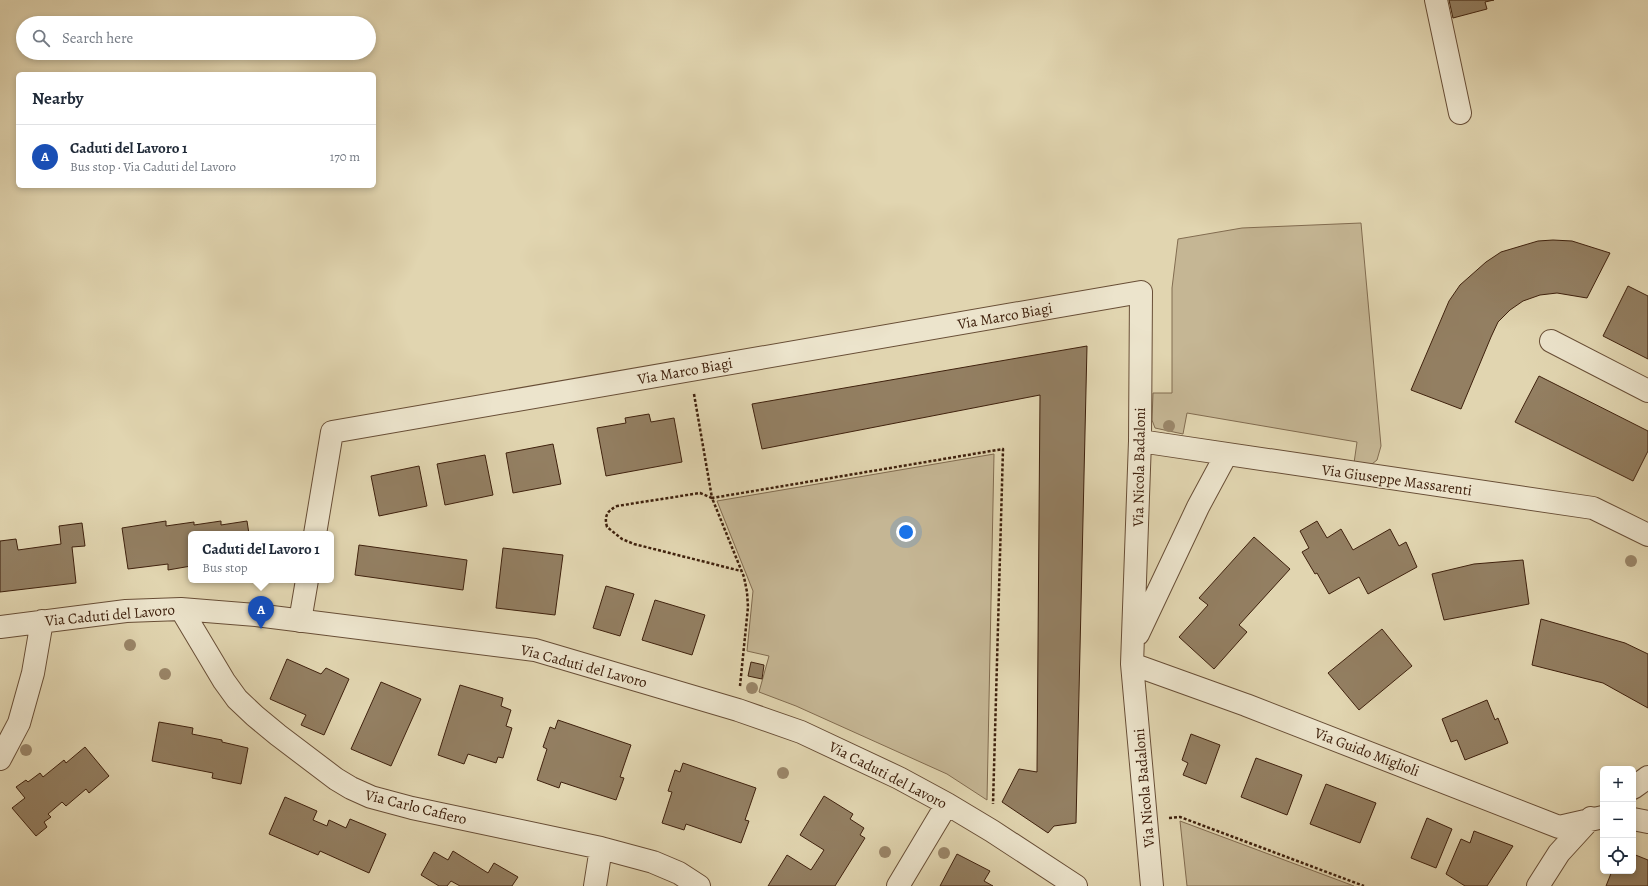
<!DOCTYPE html>
<meta charset="utf-8">
<style>
:root{--surface:#fff;--page:#f2f2f3;--text:#1f2937;--muted:#747a83;--line:#e0e1e3;--accent:#8f2418}
body{margin:0;font-family:Alegreya,serif;background:var(--page);color:var(--text)}
.controls{position:absolute;right:12px;bottom:12px;display:grid;overflow:hidden;border-radius:6px;box-shadow:0 2px 6px #0003}
.controls button{width:36px;height:36px;display:grid;place-items:center;padding:0;border:0;border-bottom:1px solid var(--line);background:var(--surface);color:var(--text);font:20px sans-serif}
.you{position:absolute;left:906px;top:532px;width:14px;height:14px;margin:-10px;border:3px solid #fff;border-radius:50%;background:#1a73e8;box-shadow:0 0 0 6px #1a73e833}
.badge{display:grid;place-items:center;width:26px;height:26px;border-radius:50%;background:var(--accent);color:#fff;font-size:13px;font-weight:700}
.pin{position:absolute;translate:-50% -33px;filter:drop-shadow(0 1px 2px #0008)}
.pin::after{content:'';position:absolute;top:21px;width:14px;height:12px;background:inherit;clip-path:polygon(0 0,100% 0,50% 100%)}
.popup{position:absolute;left:188px;top:531px;width:146px;height:52px;box-sizing:border-box;display:grid;place-content:center;border-radius:6px;background:var(--surface);filter:drop-shadow(0 1px 3px #0005);font-size:13px;white-space:nowrap;color:var(--muted)}
.popup b{font-size:15px;color:var(--text)}
.popup::after{content:'';position:absolute;left:50%;top:100%;margin-left:-8px;border:8px solid transparent;border-top-color:var(--surface)}
.list{margin:0;padding:0;list-style:none}
h2{display:flex;justify-content:space-between;align-items:center;height:52px;margin:0;padding:0 16px;font-size:17px}
h2 small{font-size:13px;font-weight:400;color:var(--muted)}
.list li{display:grid;grid-template-columns:26px 1fr auto;gap:12px;align-items:center;box-sizing:border-box;height:64px;padding:0 16px;border-top:1px solid var(--line)}
.list b{display:block;font-size:15px;white-space:nowrap}
.list p{margin:0;font-size:13px;white-space:nowrap;color:var(--muted)}
.list em{font-size:13px;font-style:normal;color:var(--muted)}
.icon{flex:none;width:22px;height:22px;fill:none;stroke:currentColor;stroke-width:2;stroke-linecap:round;stroke-linejoin:round}
.map{position:relative;flex:none;width:1648px;height:886px;overflow:hidden}
.search{position:absolute;background:var(--surface);box-shadow:0 2px 6px #0003;left:16px;top:16px;width:360px;height:44px;display:flex;align-items:center;gap:10px;box-sizing:border-box;padding:0 14px;border-radius:22px;color:var(--muted);font-size:15px}
.panel{position:absolute;background:var(--surface);box-shadow:0 2px 6px #0003;left:16px;top:72px;width:360px;height:116px;border-radius:6px}
.map>svg:first-child{display:block}
.green{fill:#c5b694;stroke:#826c50}
.building{fill:#937f62;stroke:#3f210d}
.lines{fill:none;stroke-linecap:round;stroke-linejoin:round}
.minor-casing{stroke:#684e36;stroke-width:24}
.path{stroke:#3f210d;stroke-width:2.5;stroke-dasharray:3 2;stroke-linecap:butt}
.minor{stroke:#ece4cc;stroke-width:22}
.tree{fill:#9a8669}
.labels{text-anchor:middle;dominant-baseline:central;stroke-width:3;stroke-linejoin:round;paint-order:stroke}
.street-label{font-size:15px;fill:#3f210d;stroke:#ece4cc}
</style>
<div class="map">
<svg width="1648" height="886" viewBox="0 0 1648 886">
<rect width="100%" height="100%" fill="#e1d5b0"/>
<filter id="stains"><feTurbulence type="fractalNoise" baseFrequency=".005" numOctaves="4"/><feColorMatrix values="0 0 0 0 .2 0 0 0 0 .09 0 0 0 0 .02 0 0 0 .5 -.17"/></filter>
<radialGradient id="worn" r=".72"><stop offset=".6" stop-color="#630" stop-opacity="0"/><stop offset="1" stop-color="#630" stop-opacity=".3"/></radialGradient>
<path class="green" d="M 1361,223 L 1381,446 L 1377,460 L 1372,464 L 1354,463 L 1357,442 L 1187,413 L 1183,434 L 1155,428 L 1152,420 L 1153,393 L 1172,393 L 1172,288 L 1178,239 L 1242,228 Z
M 994,454 L 987,800 L 947,774 L 796,706 L 759,692 L 769,656 L 747,651 L 753,591 L 717,501 Z
M 1180,821 L 1354,886 L 1187,886 Z"/>
<path class="building" d="M 1449,0 L 1494,0 L 1485,2 L 1487,9 L 1453,18 Z
M 1553,240 L 1572,241 L 1610,253 L 1587,298 L 1557,293 L 1540,295 L 1523,301 L 1510,310 L 1498,322 L 1491,337 L 1461,409 L 1411,390 L 1449,301 L 1460,285 L 1486,262 L 1501,252 L 1538,241 Z
M 1628,286 L 1648,296 L 1648,359 L 1603,336 Z
M 1087,346 L 1076,823 L 1054,826 L 1048,833 L 1002,802 L 1019,769 L 1037,772 L 1040,395 L 762,449 L 752,404 Z
M 1539,376 L 1648,431 L 1648,451 L 1633,481 L 1515,422 Z
M 649,414 L 651,422 L 674,418 L 682,462 L 606,476 L 597,428 L 626,423 L 625,418 Z
M 553,444 L 561,484 L 513,493 L 506,453 Z
M 485,455 L 493,495 L 445,505 L 437,464 Z
M 419,466 L 427,506 L 379,516 L 371,476 Z
M 166,521 L 166,526 L 194,522 L 194,525 L 221,521 L 221,525 L 247,521 L 249,534 L 191,534 L 191,566 L 168,570 L 168,564 L 128,569 L 122,528 Z
M 1317,521 L 1327,538 L 1341,529 L 1353,550 L 1390,529 L 1399,546 L 1406,542 L 1417,567 L 1368,594 L 1359,577 L 1329,594 L 1317,573 L 1315,574 L 1302,552 L 1309,548 L 1300,531 Z
M 82,523 L 85,546 L 72,547 L 76,583 L 0,592 L 0,541 L 16,539 L 18,550 L 61,544 L 59,526 Z
M 1254,537 L 1290,569 L 1239,625 L 1247,632 L 1214,669 L 1179,637 L 1208,605 L 1199,598 Z
M 359,545 L 467,560 L 463,590 L 355,575 Z
M 503,548 L 563,555 L 555,615 L 496,608 Z
M 1523,560 L 1529,604 L 1444,620 L 1432,574 L 1474,564 Z
M 606,586 L 634,594 L 620,636 L 593,628 Z
M 655,600 L 705,615 L 692,655 L 642,640 Z
M 1541,619 L 1625,643 L 1648,654 L 1648,708 L 1603,683 L 1532,665 Z
M 1382,629 L 1412,666 L 1359,710 L 1328,673 Z
M 287,659 L 321,674 L 326,668 L 349,679 L 324,735 L 301,725 L 306,715 L 270,699 Z
M 751,662 L 764,665 L 762,679 L 748,676 Z
M 381,682 L 421,699 L 391,766 L 351,749 Z
M 460,685 L 503,698 L 501,706 L 511,710 L 506,726 L 512,728 L 503,758 L 498,757 L 496,763 L 468,754 L 464,764 L 438,755 Z
M 1487,700 L 1495,720 L 1498,718 L 1508,743 L 1465,760 L 1457,740 L 1451,742 L 1442,719 Z
M 558,720 L 631,745 L 620,777 L 624,778 L 616,800 L 561,782 L 559,788 L 537,780 L 547,749 L 543,747 L 550,727 L 555,729 Z
M 159,722 L 193,728 L 192,734 L 222,740 L 222,742 L 248,748 L 241,784 L 212,778 L 213,773 L 152,761 Z
M 1191,734 L 1220,745 L 1206,784 L 1183,775 L 1188,763 L 1182,760 Z
M 85,747 L 109,776 L 89,793 L 86,789 L 66,806 L 62,802 L 48,814 L 51,817 L 44,822 L 47,827 L 36,836 L 12,808 L 25,798 L 16,787 L 26,780 L 28,782 L 40,773 L 43,777 L 64,760 L 66,763 Z
M 1256,758 L 1302,775 L 1287,815 L 1241,797 Z
M 683,763 L 756,788 L 745,820 L 749,821 L 741,843 L 686,824 L 684,830 L 662,823 L 672,792 L 668,791 L 675,770 L 680,772 Z
M 1326,784 L 1376,803 L 1360,843 L 1310,824 Z
M 824,796 L 853,814 L 850,819 L 864,828 L 860,835 L 865,838 L 835,886 L 768,886 L 787,855 L 811,870 L 824,850 L 800,835 Z
M 285,797 L 317,811 L 313,820 L 327,826 L 329,820 L 346,828 L 350,819 L 386,834 L 369,873 L 320,851 L 318,855 L 269,834 Z
M 1427,818 L 1452,829 L 1436,868 L 1411,858 Z
M 1474,831 L 1513,846 L 1487,886 L 1465,886 L 1446,874 L 1461,839 L 1470,843 Z
M 453,851 L 488,873 L 494,863 L 518,877 L 512,886 L 460,886 L 451,881 L 447,886 L 439,886 L 421,875 L 434,852 L 448,860 Z
M 957,854 L 990,871 L 984,881 L 993,886 L 940,886 Z
M 1633,854 L 1648,860 L 1648,886 L 1606,886 L 1612,871 L 1633,871 Z"/>
<g class="lines">
<g class="minor-casing">
<path id="minor" d="M 1436,0 L 1460,113
M 1551,341 L 1648,391
M 1140,441 L 1593,508 L 1648,535
M 315,534 L 332,432 L 1141,292 L 1140,441 L 1132,664 L 1152,886
M 181,609 L 224,681 L 237,699 L 255,716 L 278,735 L 336,779 L 351,788 L 371,797 L 412,808 L 601,848 L 653,862 L 679,873 L 699,886
M 300,621 L 307,580
M 0,627 L 126,611 L 181,609 L 256,615 L 535,650 L 738,710 L 801,732 L 899,778 L 947,804 L 992,831 L 1076,886
M 1138,634 L 1198,507 L 1226,455
M 1132,664 L 1246,705 L 1559,827 L 1603,817
M 0,759 L 19,723 L 33,673 L 42,621
M 1633,788 L 1648,777
M 1633,819 L 1648,822
M 595,886 L 601,848
M 898,886 L 947,804
M 1538,886 L 1559,853 L 1591,818"/>
</g>
<path class="path" d="M 694,394 L 712,498 L 1003,449 L 993,804
M 740,686 L 748,607 L 747,592 L 744,577 L 712,498 L 700,493 L 617,506 C 607,511 604,516 607,527 L 622,539 L 634,544 L 741,571
M 1169,818 L 1180,817 L 1364,886"/>
<use href="#minor" class="minor"/>
</g>
<g class="tree">
<circle cx="1169" cy="426" r="6"/>
<circle cx="1631" cy="561" r="6"/>
<circle cx="130" cy="645" r="6"/>
<circle cx="165" cy="674" r="6"/>
<circle cx="752" cy="688" r="6"/>
<circle cx="26" cy="750" r="6"/>
<circle cx="783" cy="773" r="6"/>
<circle cx="885" cy="852" r="6"/>
<circle cx="944" cy="853" r="6"/>
</g>
<g class="labels">
<g class="street-label">
<text transform="translate(1005 316) rotate(-10)">Via Marco Biagi</text>
<text transform="translate(685 371) rotate(-10)">Via Marco Biagi</text>
<text transform="translate(1139 467) rotate(-89)">Via Nicola Badaloni</text>
<text transform="translate(1397 480) rotate(8)">Via Giuseppe Massarenti</text>
<text transform="translate(110 615) rotate(-5)">Via Caduti del Lavoro</text>
<text transform="translate(584 666) rotate(15)">Via Caduti del Lavoro</text>
<text transform="translate(1367 752) rotate(21)">Via Guido Miglioli</text>
<text transform="translate(888 775) rotate(27)">Via Caduti del Lavoro</text>
<text transform="translate(1144 788) rotate(-95)">Via Nicola Badaloni</text>
<text transform="translate(416 807) rotate(14)">Via Carlo Cafiero</text>
</g>
</g>
<rect width="100%" height="100%" filter="url(#stains)"/>
<rect width="100%" height="100%" fill="url(#worn)"/>
</svg>
<div class="controls">
<button>+</button>
<button>−</button>
<button><svg class="icon" aria-label="locate" viewBox="0 0 24 24"><circle cx="12" cy="12" r="6"/><path d="M12 2v4M12 18v4M2 12h4M18 12h4"/></svg></button>
</div>
<div class="you"></div>
<div class="pin badge" style="left:261px;top:629px;background:#1a4fb4">A</div>
<div class="popup"><b>Caduti del Lavoro 1</b>Bus stop</div>
<div class="search"><svg class="icon" aria-label="search" viewBox="0 0 24 24"><circle cx="10" cy="10" r="6"/><path d="M15 15l6 6"/></svg>Search here</div>
<section class="panel">
<h2>Nearby<small></small></h2>
<ul class="list">
<li><span class="badge" style="background:#1a4fb4">A</span><div><b>Caduti del Lavoro 1</b><p>Bus stop · Via Caduti del Lavoro</p></div><em>170 m</em></li>
</ul>
</section>
</div>
